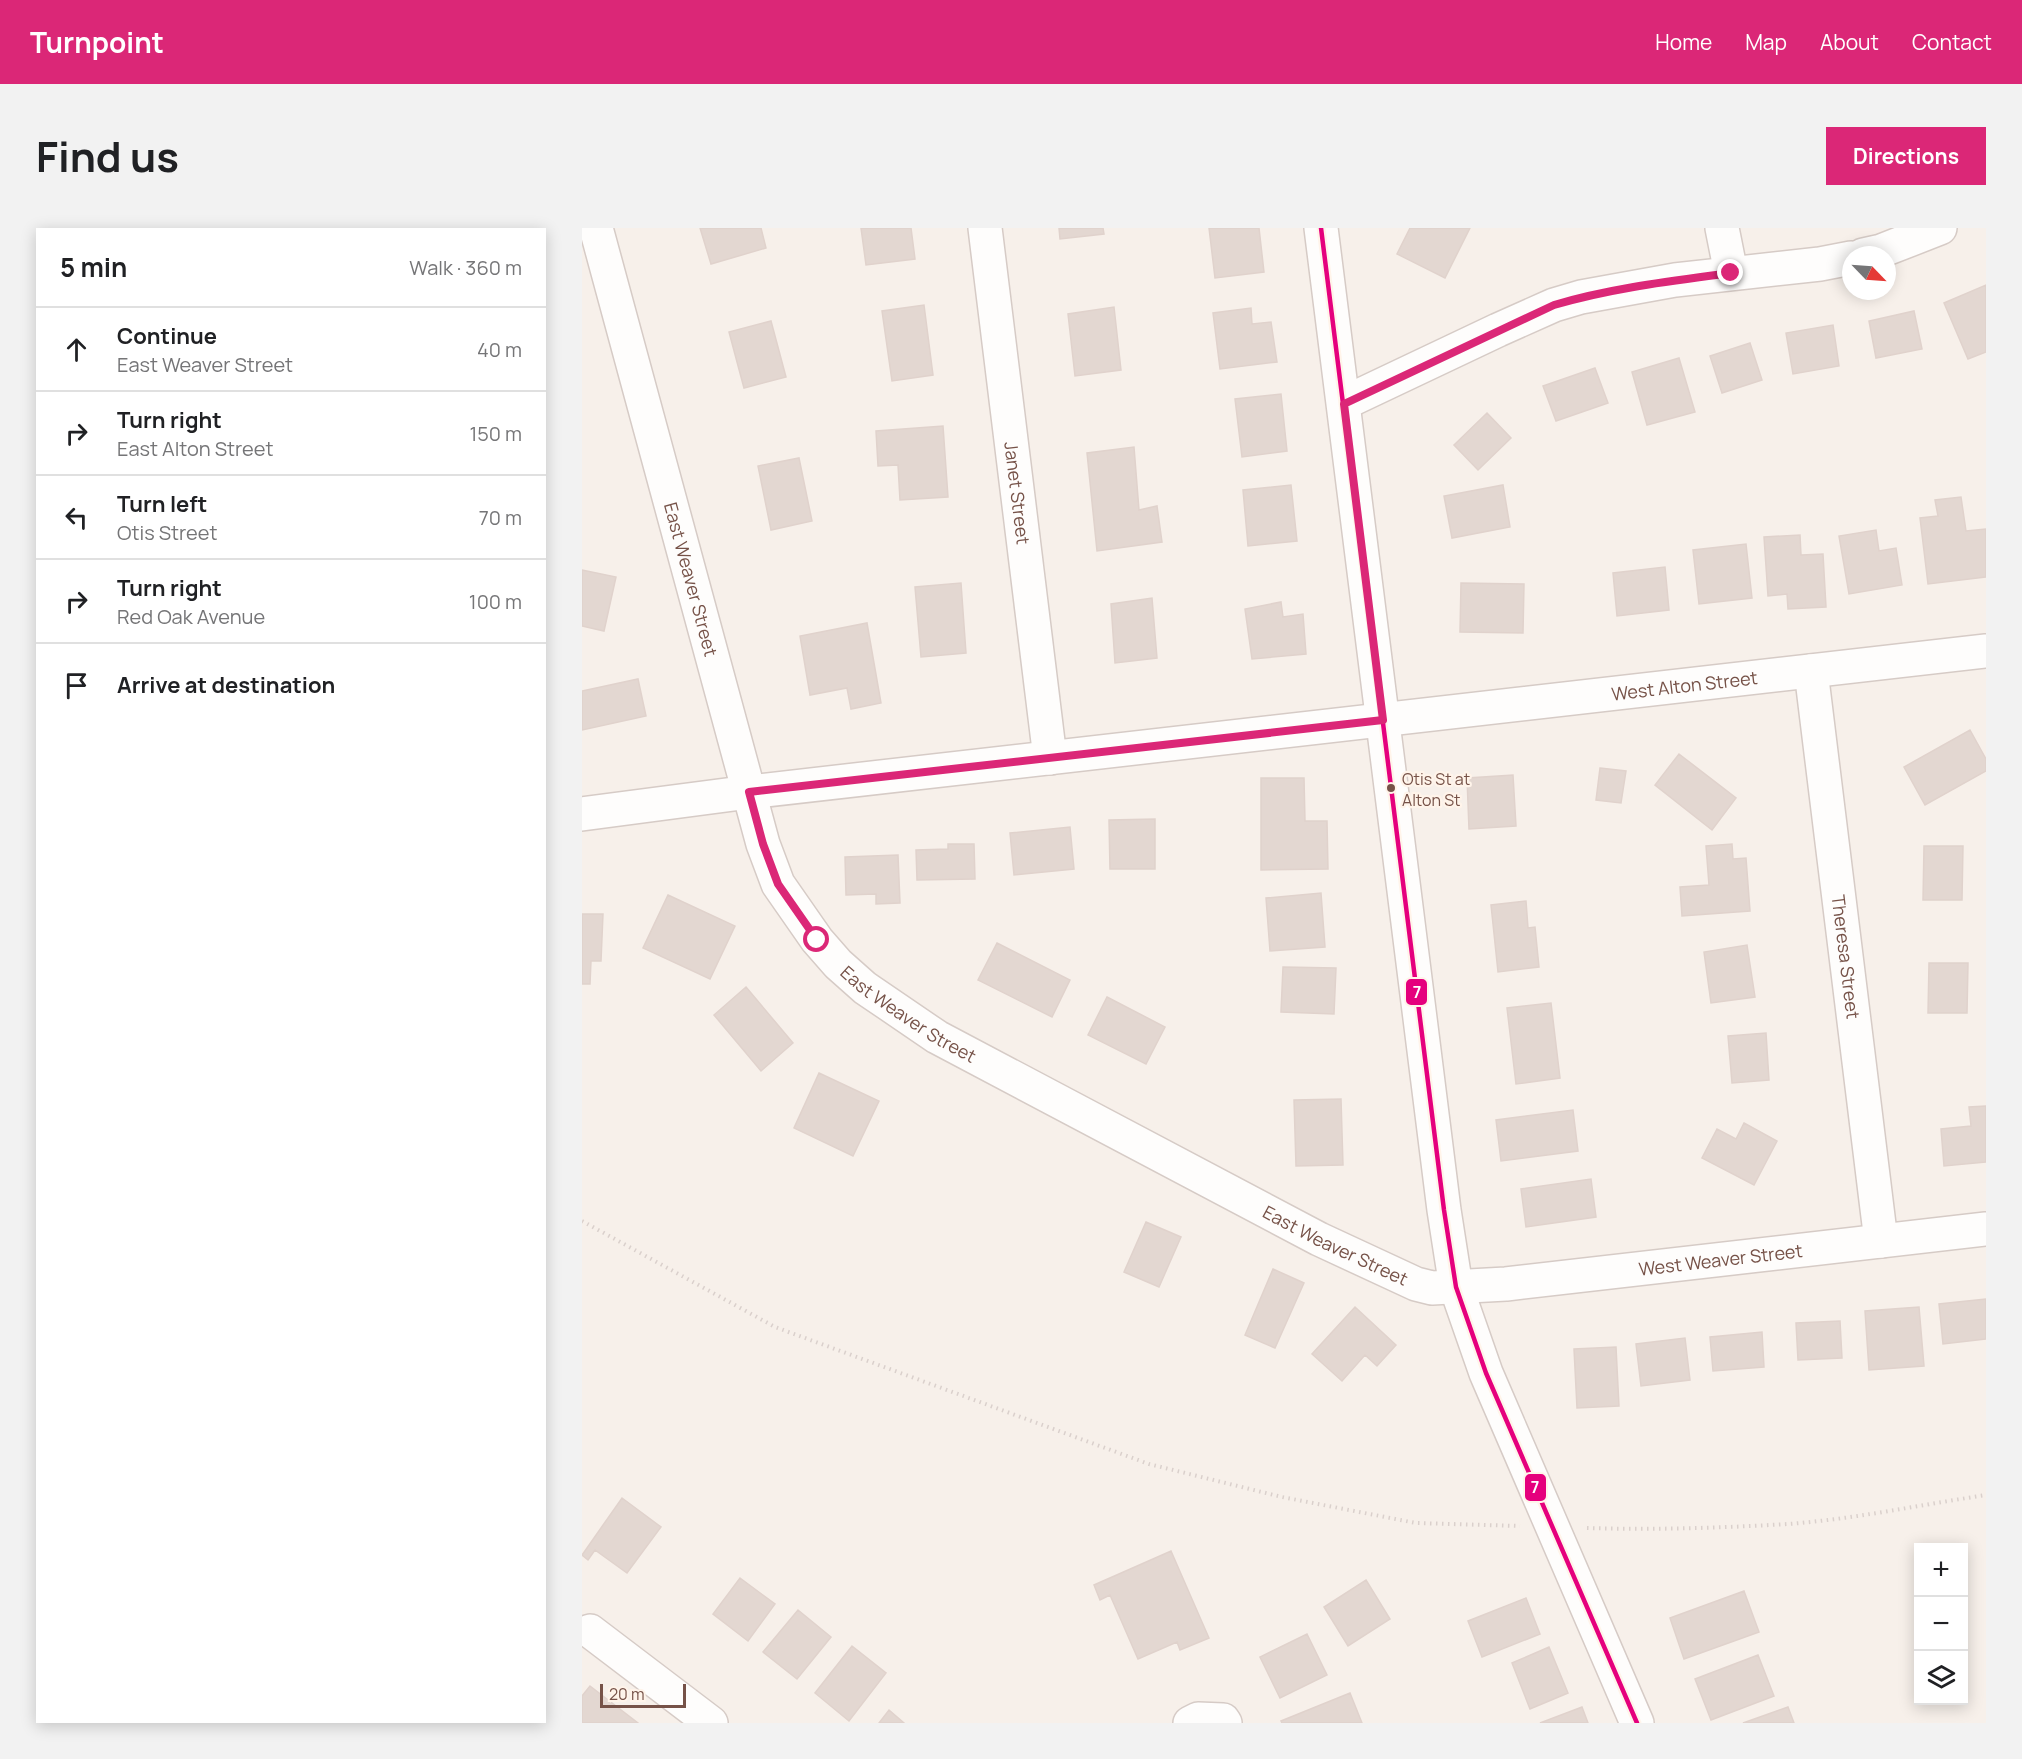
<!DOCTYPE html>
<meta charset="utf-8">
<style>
:root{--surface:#fff;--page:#f2f2f2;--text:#202124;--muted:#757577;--line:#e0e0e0;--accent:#db2777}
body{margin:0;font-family:Manrope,sans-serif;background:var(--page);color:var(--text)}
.controls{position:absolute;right:18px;bottom:18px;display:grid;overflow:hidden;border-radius:0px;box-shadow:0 3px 15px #0003}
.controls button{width:54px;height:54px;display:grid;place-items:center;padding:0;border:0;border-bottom:2px solid var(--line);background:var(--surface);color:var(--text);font:30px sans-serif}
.compass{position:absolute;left:1260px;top:18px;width:54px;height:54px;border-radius:50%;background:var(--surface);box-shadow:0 3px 15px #0003;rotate:115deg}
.scale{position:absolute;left:18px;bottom:15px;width:86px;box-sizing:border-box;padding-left:6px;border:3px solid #765248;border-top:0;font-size:16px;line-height:21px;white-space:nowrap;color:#765248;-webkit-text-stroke:4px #fff4ea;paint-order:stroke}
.stop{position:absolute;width:18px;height:18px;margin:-14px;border:4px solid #db2777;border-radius:50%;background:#fff}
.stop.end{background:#db2777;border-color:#fff;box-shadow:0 2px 6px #0008}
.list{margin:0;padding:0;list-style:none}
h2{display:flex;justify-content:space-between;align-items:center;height:78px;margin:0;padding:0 24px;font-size:26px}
h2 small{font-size:20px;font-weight:400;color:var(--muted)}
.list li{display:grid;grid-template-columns:39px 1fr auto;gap:18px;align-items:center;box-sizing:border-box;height:84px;padding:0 24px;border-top:2px solid var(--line)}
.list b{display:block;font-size:22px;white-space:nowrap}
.list p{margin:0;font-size:20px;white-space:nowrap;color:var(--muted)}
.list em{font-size:20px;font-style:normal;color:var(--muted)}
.icon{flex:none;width:33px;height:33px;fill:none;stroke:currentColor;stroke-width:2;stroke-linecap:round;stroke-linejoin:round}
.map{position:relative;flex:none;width:1404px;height:1495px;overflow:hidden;border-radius:0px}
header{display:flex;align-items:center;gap:36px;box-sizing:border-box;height:84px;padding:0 30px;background:var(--accent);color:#fff}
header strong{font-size:28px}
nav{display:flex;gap:33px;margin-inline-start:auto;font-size:21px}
.intro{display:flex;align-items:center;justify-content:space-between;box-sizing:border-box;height:144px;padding:0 36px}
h1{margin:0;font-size:42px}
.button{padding:15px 27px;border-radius:0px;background:var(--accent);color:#fff;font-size:21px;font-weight:700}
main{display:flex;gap:36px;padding:0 36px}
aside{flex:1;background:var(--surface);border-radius:0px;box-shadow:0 3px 15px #0003}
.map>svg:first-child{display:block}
.building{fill:#e3d7d1;stroke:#e0d2cc;stroke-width:1.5}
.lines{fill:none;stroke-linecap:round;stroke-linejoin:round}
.minor-casing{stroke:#d6cbc6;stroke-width:36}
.path{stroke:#dad0cc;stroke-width:4;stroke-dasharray:1.5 4.5;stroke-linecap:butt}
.minor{stroke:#fefdfc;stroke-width:33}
.bus-1-casing{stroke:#fff4ea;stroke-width:9}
.bus-1{stroke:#e5007d;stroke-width:4.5}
.route{stroke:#db2777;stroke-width:8}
.bus-dot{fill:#765248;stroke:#fff4ea;stroke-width:2}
.labels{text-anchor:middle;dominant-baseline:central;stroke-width:4.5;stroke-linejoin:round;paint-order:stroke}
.bus-label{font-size:16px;fill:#765248;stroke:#fff4ea;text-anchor:start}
.street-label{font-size:18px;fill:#765248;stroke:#fff4ea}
.line-badge{stroke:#fff4ea;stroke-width:2}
.badge-label{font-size:16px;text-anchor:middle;font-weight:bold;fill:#fff}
</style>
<header>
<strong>Turnpoint</strong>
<nav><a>Home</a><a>Map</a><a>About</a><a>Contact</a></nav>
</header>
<div class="intro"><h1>Find us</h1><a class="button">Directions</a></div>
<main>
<aside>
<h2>5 min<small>Walk · 360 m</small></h2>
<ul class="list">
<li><svg class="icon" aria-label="ahead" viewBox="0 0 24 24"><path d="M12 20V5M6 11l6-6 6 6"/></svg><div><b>Continue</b><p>East Weaver Street</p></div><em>40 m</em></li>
<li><svg class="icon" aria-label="right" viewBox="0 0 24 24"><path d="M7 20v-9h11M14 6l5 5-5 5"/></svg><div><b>Turn right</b><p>East Alton Street</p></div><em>150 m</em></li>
<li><svg class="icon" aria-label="left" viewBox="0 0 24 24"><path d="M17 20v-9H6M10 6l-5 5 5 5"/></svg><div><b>Turn left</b><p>Otis Street</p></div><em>70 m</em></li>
<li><svg class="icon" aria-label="right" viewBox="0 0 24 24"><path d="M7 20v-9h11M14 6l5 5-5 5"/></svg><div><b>Turn right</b><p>Red Oak Avenue</p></div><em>100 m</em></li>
<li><svg class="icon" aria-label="arrive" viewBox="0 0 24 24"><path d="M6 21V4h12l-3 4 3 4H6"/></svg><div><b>Arrive at destination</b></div></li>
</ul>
</aside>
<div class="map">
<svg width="1404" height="1495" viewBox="0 0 1404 1495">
<rect width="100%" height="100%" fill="#f7f0ea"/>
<path class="building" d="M 118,0 L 179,0 L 184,20 L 129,36 Z
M 279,0 L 329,0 L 333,31 L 284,37 Z
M 477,0 L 521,0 L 522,6 L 478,11 Z
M 627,0 L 677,0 L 682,44 L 633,50 Z
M 828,0 L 888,0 L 863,50 L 815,26 Z
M 1404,57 L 1404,124 L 1386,131 L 1362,75 Z
M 342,77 L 351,147 L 310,153 L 300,83 Z
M 532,79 L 539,142 L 493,148 L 486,86 Z
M 669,80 L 670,96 L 689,94 L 695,134 L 638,141 L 631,85 Z
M 1332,83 L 1340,121 L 1294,130 L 1287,93 Z
M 189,93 L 204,149 L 162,160 L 147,104 Z
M 1251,97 L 1257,138 L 1211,146 L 1204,105 Z
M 1168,115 L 1180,152 L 1140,165 L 1128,128 Z
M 1097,130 L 1113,184 L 1065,197 L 1050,144 Z
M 1013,140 L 1026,175 L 974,193 L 961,158 Z
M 699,166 L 705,223 L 660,229 L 653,171 Z
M 905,185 L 929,210 L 896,242 L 872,217 Z
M 361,198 L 366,269 L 318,272 L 316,237 L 296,238 L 294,203 Z
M 552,219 L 557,282 L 575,278 L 580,314 L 515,323 L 505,225 Z
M 217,230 L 230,293 L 189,302 L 176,238 Z
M 709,257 L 715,313 L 666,318 L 661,262 Z
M 921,257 L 928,299 L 870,310 L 862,268 Z
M 1379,269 L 1384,303 L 1404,301 L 1404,349 L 1346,356 L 1338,290 L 1356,288 L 1353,272 Z
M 1294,302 L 1297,323 L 1314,320 L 1320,357 L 1267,366 L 1257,308 Z
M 1218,307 L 1219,327 L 1241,326 L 1244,379 L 1206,381 L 1205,366 L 1186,368 L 1182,309 Z
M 1164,316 L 1170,370 L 1117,376 L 1111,322 Z
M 1083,339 L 1087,382 L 1035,388 L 1031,345 Z
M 0,342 L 34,349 L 22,403 L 0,398 Z
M 379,355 L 384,425 L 339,429 L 333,359 Z
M 879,355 L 942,356 L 941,405 L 878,404 Z
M 570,370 L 575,430 L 533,435 L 529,376 Z
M 699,374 L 701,389 L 721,386 L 724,426 L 670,431 L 663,381 Z
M 285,395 L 299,475 L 269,481 L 265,460 L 228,467 L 218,408 Z
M 56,451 L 64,488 L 0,502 L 0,463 Z
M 1388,502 L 1404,531 L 1404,543 L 1343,577 L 1322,539 Z
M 1097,526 L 1154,570 L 1130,602 L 1073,557 Z
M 1018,540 L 1044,543 L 1039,575 L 1014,572 Z
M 931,547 L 934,598 L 887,601 L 885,550 Z
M 679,550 L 722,550 L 723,593 L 745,593 L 746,641 L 679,642 Z
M 573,591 L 573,641 L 528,641 L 527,592 Z
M 488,599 L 492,641 L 432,647 L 428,605 Z
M 366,616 L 392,616 L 393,651 L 335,652 L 334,622 L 366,621 Z
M 1150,616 L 1151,631 L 1164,630 L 1168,683 L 1100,688 L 1098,659 L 1127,657 L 1124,618 Z
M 1342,618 L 1381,618 L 1380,672 L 1341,672 Z
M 316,627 L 318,675 L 294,676 L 294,666 L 264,667 L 263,629 Z
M 739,665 L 743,719 L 688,723 L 684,670 Z
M 86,667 L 153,698 L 128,751 L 61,720 Z
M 944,673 L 946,700 L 953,699 L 957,739 L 916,744 L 909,677 Z
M 0,686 L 21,686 L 19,733 L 9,733 L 8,756 L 0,756 Z
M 415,715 L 488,752 L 470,789 L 396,752 Z
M 1165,717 L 1173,769 L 1129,775 L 1122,724 Z
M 1347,735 L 1386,735 L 1385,785 L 1346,785 Z
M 701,739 L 754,740 L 752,786 L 699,784 Z
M 164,759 L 211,815 L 179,843 L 132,787 Z
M 525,769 L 583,799 L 564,836 L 506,807 Z
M 969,775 L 978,850 L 934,856 L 925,780 Z
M 1184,805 L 1187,852 L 1150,855 L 1146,808 Z
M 237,845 L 297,873 L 271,928 L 212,900 Z
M 759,871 L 761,937 L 714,938 L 712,872 Z
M 1404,878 L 1404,934 L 1362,938 L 1359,901 L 1389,898 L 1387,879 Z
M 991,882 L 996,923 L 919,933 L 914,892 Z
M 1162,895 L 1195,913 L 1172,957 L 1120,930 L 1135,901 L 1154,911 Z
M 1009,951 L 1014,989 L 944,999 L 939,961 Z
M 564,994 L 599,1009 L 577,1059 L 542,1044 Z
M 691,1041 L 722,1055 L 693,1120 L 663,1107 Z
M 1404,1071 L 1404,1111 L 1361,1116 L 1357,1076 Z
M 773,1079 L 814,1117 L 795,1138 L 783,1127 L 760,1153 L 730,1126 Z
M 1337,1079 L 1342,1138 L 1287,1142 L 1283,1083 Z
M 1258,1093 L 1260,1130 L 1216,1132 L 1214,1095 Z
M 1180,1104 L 1182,1139 L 1131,1143 L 1128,1109 Z
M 1103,1110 L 1108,1152 L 1059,1158 L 1054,1116 Z
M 1034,1119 L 1037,1178 L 995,1180 L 992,1121 Z
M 40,1270 L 79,1299 L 45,1345 L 13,1322 L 6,1332 L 0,1327 Z
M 589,1323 L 627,1410 L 598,1422 L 595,1414 L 556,1431 L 528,1367 L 518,1372 L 512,1357 Z
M 158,1350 L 193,1376 L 166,1413 L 131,1386 Z
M 784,1352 L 808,1391 L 766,1418 L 742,1379 Z
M 1162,1363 L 1177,1404 L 1102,1431 L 1088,1390 Z
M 944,1370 L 958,1406 L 900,1429 L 886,1393 Z
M 216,1382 L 249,1409 L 215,1451 L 181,1424 Z
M 725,1406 L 745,1447 L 698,1470 L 678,1429 Z
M 270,1418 L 304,1445 L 267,1493 L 233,1465 Z
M 967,1419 L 986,1465 L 948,1481 L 930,1435 Z
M 1176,1427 L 1192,1468 L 1129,1492 L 1113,1451 Z
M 8,1458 L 56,1495 L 0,1495 L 0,1468 Z
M 768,1465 L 780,1495 L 700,1495 L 699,1493 Z
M 1000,1479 L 1006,1495 L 958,1495 Z
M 1206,1479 L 1212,1495 L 1161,1495 Z
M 307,1482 L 322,1495 L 297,1495 Z"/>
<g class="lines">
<g class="minor-casing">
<g id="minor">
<path id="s1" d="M 14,0 L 181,616 L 196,656 L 235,712 L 256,736 L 283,760 L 355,809 L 737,1011 L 834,1056 L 850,1060 L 924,1056 L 1404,1001"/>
<path id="s2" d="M 403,0 L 468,530"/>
<path d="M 739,0 L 862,982 L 874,1059 L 904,1145 L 1055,1495"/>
<path d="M 1140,0 L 1149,45"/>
<path d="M 1281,27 L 1299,23 L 1358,0"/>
<path d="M 762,175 L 916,102 L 972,77 L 999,69 L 1093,52 L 1238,36 L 1269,30"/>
<path id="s3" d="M 1229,443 L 1299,1013"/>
<path id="s4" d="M 0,586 L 167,564 L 1404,423"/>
<path d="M 8,1403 L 129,1495"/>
<path d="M 608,1495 L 616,1491 L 641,1492 L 643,1495"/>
</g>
</g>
<path class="path" d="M 0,993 L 193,1099 L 567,1236 L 700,1269 L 834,1295 L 938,1298
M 1005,1300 C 1072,1302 1139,1300 1206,1296 C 1272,1291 1338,1277 1404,1267"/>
<use href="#minor" class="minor"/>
<g class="bus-1-casing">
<path id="bus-1" d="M 739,0 L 862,982 L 874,1059 L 904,1145 L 1055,1495"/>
</g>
<use href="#bus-1" class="bus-1"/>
</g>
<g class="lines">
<path class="route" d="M 235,712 L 196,656 L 181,616 L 167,564 L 801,492 L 762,176 L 972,77 C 1029,60 1090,53 1149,45"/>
</g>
<circle class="bus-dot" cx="809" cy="560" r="5"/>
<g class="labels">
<g class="bus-label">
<text x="820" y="551">Otis St at<tspan x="820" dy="21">Alton St</tspan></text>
</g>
<g class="street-label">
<text stroke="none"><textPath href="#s2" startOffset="267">Janet Street</textPath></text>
<text stroke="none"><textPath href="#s1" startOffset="364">East Weaver Street</textPath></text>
<text stroke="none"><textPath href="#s4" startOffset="1110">West Alton Street</textPath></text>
<text stroke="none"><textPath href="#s3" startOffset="288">Theresa Street</textPath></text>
<text stroke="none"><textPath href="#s1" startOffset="868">East Weaver Street</textPath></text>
<text stroke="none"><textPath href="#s1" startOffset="1354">East Weaver Street</textPath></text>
<text stroke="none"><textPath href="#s1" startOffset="1750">West Weaver Street</textPath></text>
</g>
</g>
<g class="line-badge">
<rect x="823" y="750" width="23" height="28" rx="6" fill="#e5007d"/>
<rect x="942" y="1245" width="23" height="29" rx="6" fill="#e5007d"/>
</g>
<g class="badge-label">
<text x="835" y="770">7</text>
<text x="953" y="1265">7</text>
</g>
</svg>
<div class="controls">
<button>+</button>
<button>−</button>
<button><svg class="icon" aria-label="layers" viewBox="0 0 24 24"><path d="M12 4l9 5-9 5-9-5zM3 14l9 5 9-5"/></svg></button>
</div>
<svg class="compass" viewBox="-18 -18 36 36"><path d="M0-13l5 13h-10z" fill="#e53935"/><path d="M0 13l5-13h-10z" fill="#757577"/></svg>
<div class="scale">20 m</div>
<div class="stop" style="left:235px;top:712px"></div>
<div class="stop end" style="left:1149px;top:45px"></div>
</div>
</main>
